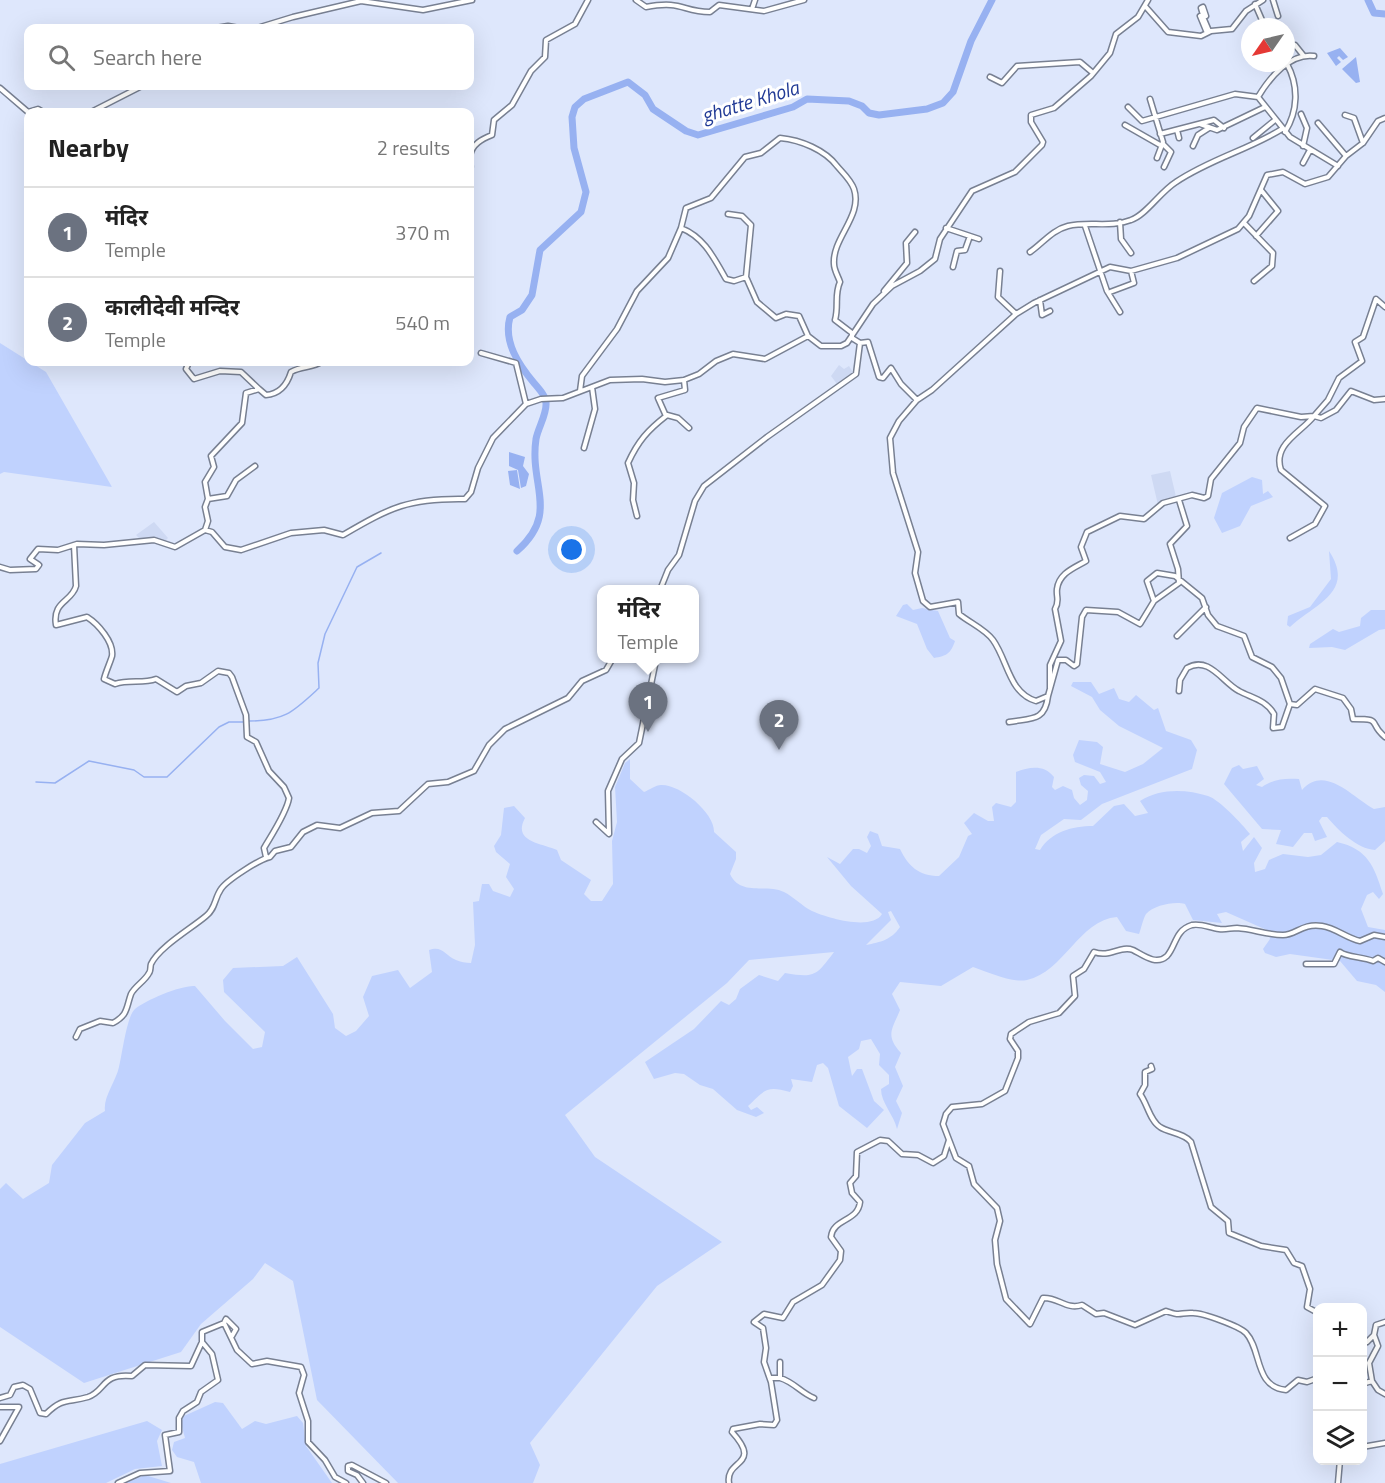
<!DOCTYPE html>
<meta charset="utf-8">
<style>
:root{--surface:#fff;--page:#f6f6f6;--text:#222;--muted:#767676;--line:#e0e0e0;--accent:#ea580c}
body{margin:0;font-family:"Titillium Web","Noto Sans Devanagari",sans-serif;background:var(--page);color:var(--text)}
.controls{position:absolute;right:18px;bottom:18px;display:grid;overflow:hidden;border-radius:12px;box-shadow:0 6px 24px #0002}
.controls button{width:54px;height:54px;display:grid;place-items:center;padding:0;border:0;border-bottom:2px solid var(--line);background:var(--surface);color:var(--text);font:30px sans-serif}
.compass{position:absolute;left:1241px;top:18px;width:54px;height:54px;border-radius:50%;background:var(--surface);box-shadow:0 6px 24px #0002;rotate:236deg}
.you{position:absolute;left:572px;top:550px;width:21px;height:21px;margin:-15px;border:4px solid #fff;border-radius:50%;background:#1a73e8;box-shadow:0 0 0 9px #1a73e833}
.badge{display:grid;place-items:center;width:39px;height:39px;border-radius:50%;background:var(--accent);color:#fff;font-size:20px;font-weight:700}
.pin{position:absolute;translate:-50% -50px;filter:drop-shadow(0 2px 3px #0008)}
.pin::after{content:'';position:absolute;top:32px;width:21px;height:18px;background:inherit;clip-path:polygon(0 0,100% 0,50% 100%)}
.popup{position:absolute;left:597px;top:585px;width:102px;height:78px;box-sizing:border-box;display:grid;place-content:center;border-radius:12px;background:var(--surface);filter:drop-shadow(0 2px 4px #0005);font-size:20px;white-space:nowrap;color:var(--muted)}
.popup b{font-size:22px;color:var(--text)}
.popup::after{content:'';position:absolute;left:50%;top:100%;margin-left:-12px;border:12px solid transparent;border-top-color:var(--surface)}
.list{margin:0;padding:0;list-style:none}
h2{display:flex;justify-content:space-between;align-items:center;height:78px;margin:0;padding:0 24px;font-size:26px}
h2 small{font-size:20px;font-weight:400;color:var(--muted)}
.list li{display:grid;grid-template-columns:39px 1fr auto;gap:18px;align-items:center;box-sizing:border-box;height:90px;padding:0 24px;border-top:2px solid var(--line)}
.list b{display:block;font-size:22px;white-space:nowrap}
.list p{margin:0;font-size:20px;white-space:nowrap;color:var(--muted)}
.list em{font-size:20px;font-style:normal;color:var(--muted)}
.icon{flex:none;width:33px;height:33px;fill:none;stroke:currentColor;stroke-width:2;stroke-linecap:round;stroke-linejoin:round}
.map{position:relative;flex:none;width:1385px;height:1483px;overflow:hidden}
.search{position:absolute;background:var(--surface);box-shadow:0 6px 24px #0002;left:24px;top:24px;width:450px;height:66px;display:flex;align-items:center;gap:15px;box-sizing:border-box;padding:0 21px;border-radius:12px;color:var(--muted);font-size:22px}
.panel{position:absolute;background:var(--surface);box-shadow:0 6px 24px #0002;left:24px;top:108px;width:450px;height:258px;border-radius:12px}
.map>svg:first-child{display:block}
.built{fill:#ced9f3}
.green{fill:#c0d2fe;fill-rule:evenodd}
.water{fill:#97b1f1}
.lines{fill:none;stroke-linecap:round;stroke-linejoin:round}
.stream{stroke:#97b1f1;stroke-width:1.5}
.river{stroke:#97b1f1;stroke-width:7}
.minor-casing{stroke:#788092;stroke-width:7}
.minor{stroke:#fff;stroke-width:4}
.labels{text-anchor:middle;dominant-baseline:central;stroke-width:6;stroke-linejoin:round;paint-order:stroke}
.water-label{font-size:20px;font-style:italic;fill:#223b96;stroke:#fff}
</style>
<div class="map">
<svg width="1385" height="1483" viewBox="0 0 1385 1483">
<rect width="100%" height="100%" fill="#dee7fc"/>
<path class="built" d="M 839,365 L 844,369 L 849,366 L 854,374 L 837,384 L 831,376 Z
M 1170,471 L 1177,501 L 1158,505 L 1151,475 Z
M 154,522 L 168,538 L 164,542 L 154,538 L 141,540 L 136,535 Z"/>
<path class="green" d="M 0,343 L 46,372 L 112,487 L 4,472 L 0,474 Z
M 1252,477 L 1262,480 L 1263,494 L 1268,491 L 1273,497 L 1251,506 L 1240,526 L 1222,533 L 1214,518 L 1222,493 Z
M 1329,551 C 1356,592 1315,604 1290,627 L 1287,625 L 1288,616 L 1310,607 L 1331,579 Z
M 907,604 L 913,610 L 922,608 L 938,611 L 950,638 L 955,641 C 951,653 947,656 934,658 L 927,649 L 917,624 L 896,616 L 903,605 Z
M 1371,610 L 1385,610 L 1385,629 L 1379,630 L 1345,650 L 1332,647 L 1309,648 L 1310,644 L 1333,629 L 1339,632 L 1360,626 L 1361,618 Z
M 1073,682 L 1091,682 L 1099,694 L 1114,688 L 1119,699 L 1129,702 L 1136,695 L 1154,710 L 1158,708 L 1166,731 L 1191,740 L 1197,750 L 1192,769 L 1102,804 L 1081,820 L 1064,819 L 1041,835 L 1035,849 L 1040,850 C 1051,832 1072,826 1093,826 L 1114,806 L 1124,804 L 1135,816 L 1148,813 L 1140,801 C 1160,788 1186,789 1208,796 C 1220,800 1242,824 1250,834 L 1241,842 L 1243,851 L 1254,837 L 1262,848 L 1254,863 L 1255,872 L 1265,869 L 1269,860 L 1283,854 L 1308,857 L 1321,855 L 1337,842 C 1368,849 1374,866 1383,894 L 1379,899 L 1373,892 L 1367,895 L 1361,909 L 1368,927 L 1385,930 L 1385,992 L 1376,985 L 1357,981 L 1340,961 L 1290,954 L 1276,957 L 1265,953 L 1263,949 L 1270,939 L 1269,931 L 1226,912 L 1217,914 L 1222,923 L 1193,920 L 1185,904 C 1175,901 1154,905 1146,914 C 1143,919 1141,929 1139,934 L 1126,931 L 1117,917 C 1079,920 1064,972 1027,980 C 1011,983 988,972 973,967 L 941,986 L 900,982 L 892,994 L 900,1010 C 892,1030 885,1035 901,1053 L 895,1067 L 903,1086 L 896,1101 L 902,1113 L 897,1129 C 894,1115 881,1103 881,1089 L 889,1084 L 889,1075 L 879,1065 L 880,1054 L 871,1039 L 861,1041 L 859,1049 L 848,1057 L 852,1076 L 857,1069 L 862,1069 L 874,1101 L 884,1110 L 867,1128 L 839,1106 L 828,1068 L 823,1063 L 817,1065 L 812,1082 L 791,1079 L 793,1086 L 790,1092 C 766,1085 765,1090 748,1106 L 751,1110 L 757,1107 L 764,1113 L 756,1117 L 737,1110 L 713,1089 L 700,1085 L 684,1074 L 675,1073 L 654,1079 L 645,1062 L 694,1029 L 721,1001 L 729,1005 L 736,999 L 740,989 L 759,975 L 778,981 L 785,973 C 815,978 816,976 834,952 L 749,960 L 727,983 L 565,1115 L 595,1157 L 722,1242 L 657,1286 L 530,1443 L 540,1465 L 533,1483 L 398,1483 L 317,1400 L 293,1281 L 265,1263 L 253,1279 L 201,1324 L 181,1352 L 84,1383 L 0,1327 L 0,1189 L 6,1183 L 23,1199 L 49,1183 L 52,1165 L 85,1123 L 105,1111 C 103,1097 116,1081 119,1067 C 122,1055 127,1015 135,1009 C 146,1000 181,985 195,986 L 225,1021 L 253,1049 L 262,1047 L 265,1032 L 224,992 L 223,980 L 233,968 L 283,966 L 297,957 L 333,1014 L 335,1028 L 346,1036 L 356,1031 L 369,1016 L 363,997 L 372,976 L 398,970 L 410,988 L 432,972 L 429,950 C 442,945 445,955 456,960 C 460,962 466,963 471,963 L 475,945 L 473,902 L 479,901 L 482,884 L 489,884 L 493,891 L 510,897 L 514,889 L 506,877 L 510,864 L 496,852 L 494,846 L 501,835 L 504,808 L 514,806 L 525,818 C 512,842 542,843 557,850 L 561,860 L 591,880 L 584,894 L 591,901 L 602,901 L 613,884 L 612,841 L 617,822 L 615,787 L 625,763 L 630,759 L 630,779 L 644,792 C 649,790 656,785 661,785 C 680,784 715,813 714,832 L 736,852 L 736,859 L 730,874 C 741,897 766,883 784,892 C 794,897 802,906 812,911 C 827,918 872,931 882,914 L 851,886 L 827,857 L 840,864 L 853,849 L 859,849 L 867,853 L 871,846 L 867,837 L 870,831 L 878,834 L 882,846 L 900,849 C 908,866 919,876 939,876 L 959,857 L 968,836 L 972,834 L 964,823 L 974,813 L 988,821 L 994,821 L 992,807 L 996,803 L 1011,807 L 1016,802 L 1016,772 C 1029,767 1044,764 1054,777 L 1052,787 L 1055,790 L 1063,786 L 1072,790 L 1074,798 L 1080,805 L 1087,800 L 1088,791 L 1081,785 L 1079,778 L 1084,775 L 1094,776 L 1100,784 L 1106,782 L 1100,772 L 1075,762 L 1073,755 L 1079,740 L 1097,742 L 1103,747 L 1100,764 L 1125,772 L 1143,764 L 1163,748 L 1119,726 L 1100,710 L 1092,697 L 1071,686 ZM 891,911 L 900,927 C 891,940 881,942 866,945 L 891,920 L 888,912 Z
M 1239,765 L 1243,769 L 1257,766 L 1264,779 L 1256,785 L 1262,787 C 1274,779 1285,778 1299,779 L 1302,790 C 1325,764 1352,797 1374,809 L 1385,807 L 1385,841 L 1375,850 C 1357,849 1338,830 1327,817 L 1322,817 L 1319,821 L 1327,837 L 1315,841 L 1312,833 L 1304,833 L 1293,847 L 1276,844 L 1281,830 L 1262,829 L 1224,784 L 1232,768 Z
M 215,1402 L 223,1403 L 242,1429 L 255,1421 L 266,1424 L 297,1416 L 303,1423 L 306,1446 L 332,1483 L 201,1483 L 194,1462 L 177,1457 L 172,1450 L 174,1442 L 185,1438 L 181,1423 L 184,1416 Z
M 147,1421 L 162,1430 L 157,1441 L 162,1466 L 135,1469 L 106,1483 L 0,1483 L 0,1464 Z
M 145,1475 L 171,1483 L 125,1483 Z"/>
<path class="water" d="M 1340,48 L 1348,57 L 1343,60 L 1339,56 L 1337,58 L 1341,62 L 1336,66 L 1327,53 Z
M 1356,57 L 1360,82 L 1356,83 L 1342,69 Z
M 509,452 L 525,457 L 523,466 L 529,474 L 526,486 L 521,488 L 518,470 L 509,466 Z
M 517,470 L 520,489 L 510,485 L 508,471 Z"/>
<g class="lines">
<path class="stream" d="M 249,721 C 285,721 293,712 319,688 L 318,663 L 325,634 L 357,567 L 381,553
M 36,782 L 55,783 L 89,761 L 134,770 L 144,777 L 167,777 L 219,727 L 229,722 L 244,722"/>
<path class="river" d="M 1368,0 L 1374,13 L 1385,14
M 517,551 C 560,513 529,486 536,439 C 538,428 547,414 546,403 C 546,396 539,389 534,383 C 519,365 503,342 510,317 L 522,310 L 532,295 L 540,250 L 581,212 L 586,192 L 574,148 L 572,117 L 575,107 L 584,99 L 628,82 L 645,95 L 653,109 L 686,131 L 698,135 L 793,107 L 807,99 L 849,101 L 862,106 L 869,113 L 879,115 L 927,109 L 943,103 L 953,92 L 971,41 L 992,0"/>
<g class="minor-casing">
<path id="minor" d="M 636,0 L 646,7 C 683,0 682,12 710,12 L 719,5 L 764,11 L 804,0
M 1273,0 L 1278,16
M 1255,4 L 1265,27
M 1145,6 L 1168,32 L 1201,36 L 1211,31 L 1232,29 L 1246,11 L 1263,0
M 752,9 L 755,0
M 216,28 L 228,26 L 239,28
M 257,28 L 293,17 L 361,1 L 423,10 L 472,0
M 1207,33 L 1200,16 L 1203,15 L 1201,8 L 1203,7 L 1206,16 L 1203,17 L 1209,31
M 1286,46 L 1295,45 L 1303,55
M 990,77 L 1002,83 L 1017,66 L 1080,62 L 1093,73
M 0,88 L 28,112 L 38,109 L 43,112
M 1258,97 C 1270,77 1290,53 1314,56
M 1150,99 L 1163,142 L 1157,158
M 1128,107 L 1142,121 L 1235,94 L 1258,97 L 1290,137 L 1338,166
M 91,112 L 142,86
M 1301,114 L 1307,128 L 1303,146
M 1345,115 L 1354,118 L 1363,143
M 1318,123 L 1346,156
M 1200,124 L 1217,130 L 1265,107
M 1125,125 L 1160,145
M 1177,130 L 1179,138
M 1285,132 C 1298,111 1299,86 1287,64
M 1160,134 L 1214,120 L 1224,128
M 1253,138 L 1275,120
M 1163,144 L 1171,152 L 1164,167
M 1193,146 L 1198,135 L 1209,128
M 1303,163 L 1310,150
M 470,171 C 472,165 469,162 470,156 C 472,144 482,139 492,135 L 494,120 L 512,105 L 531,71 L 545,57 L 546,40 L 575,24 L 588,0
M 728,214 L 742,216 L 751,225 L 746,277 L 757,302 L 776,318 L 786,314 L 799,316 L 808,336
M 1120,222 L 1121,239 L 1131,253
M 1244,223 L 1273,253 L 1272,266 L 1254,281
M 1085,226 L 1107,291 L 1120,312
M 681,228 C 704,237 714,258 726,279 L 734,281 L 746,277
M 946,228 L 979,239
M 1256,236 L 1278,211 L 1261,190
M 1030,252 C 1043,243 1052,230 1068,226 C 1088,221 1111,228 1131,220 C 1146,215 1160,192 1176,182 C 1210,159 1248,150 1282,129
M 953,267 L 957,251 L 965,250 L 970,236
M 1000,271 L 998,297 L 1016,314
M 884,291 L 907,263 L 906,243 L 915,232
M 1110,292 L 1134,283 L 1131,271
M 1040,300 L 1042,315 L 1050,311
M 481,353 L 516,363 L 526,404
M 189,362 L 186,369 L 194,379 L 220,371 L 241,372 L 259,389
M 580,391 L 582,376 L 617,329 L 637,291 L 668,258 L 681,228 L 686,208 L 711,198 L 745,157 L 761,153 L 780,138 C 801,140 825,150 837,166 C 843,173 851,180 854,189 C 863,216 832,238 834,264 C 834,270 838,276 840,282 C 834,295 839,306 835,320 L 852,333 L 852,338 L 860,343 L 868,342 L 879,377 L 883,378 L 891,368 L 901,384 L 917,400 L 932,390 L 1016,314 L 1034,303 L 1110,267 L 1131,271 L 1177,258 L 1238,229 L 1249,216 L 1267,175 L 1283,172 L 1305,184 L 1328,177 L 1346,156 L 1363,143 L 1378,121 L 1385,118
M 917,400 L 899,421 L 890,438 L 893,473 L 918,552 L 915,573 L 923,601 L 930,607 L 958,602 L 959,614 C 970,623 985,629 993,640 C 1008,661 1009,693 1036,701 L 1048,696 L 1058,660 L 1066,660 L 1074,666 L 1077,664 L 1082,617 L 1086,610 L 1118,612 L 1140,624 L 1154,601 L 1147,581 L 1157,573 L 1175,576 L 1202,598 L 1208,615 L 1217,626 L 1244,636 L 1252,657 L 1272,667 L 1281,678 L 1290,704 L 1297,705 L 1315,689 L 1343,698 L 1351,709 L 1353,719 C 1384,719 1367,722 1385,737
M 667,415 L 678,418 L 689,428
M 584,448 L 595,409 L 592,387
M 208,499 L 227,496 L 236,480 L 255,466
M 637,516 L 633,500 L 634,483 L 628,463 C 638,441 648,430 666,416 L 658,398 L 685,390 L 684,380
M 205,530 L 208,521 L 205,507 L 208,499 L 205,482 L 214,467 L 211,456 L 242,423 L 246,393 L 259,389 L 266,395 C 280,394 287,385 291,372 C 301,366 313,368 321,362
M 1290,538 L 1315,524 L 1325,506 L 1281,470 C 1272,444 1302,432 1314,416 L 1321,418 L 1336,410 L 1351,391 L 1374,400 L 1385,399
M 74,545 L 76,586 C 72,602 52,601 56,625 L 60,624 L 87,617 C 98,624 114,642 112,656 C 110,663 106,671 104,679 L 115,684 C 129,679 143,684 156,679 L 177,692 L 186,686 L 201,683 L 218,671 L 229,673 L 232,677 L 246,715 L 247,737 L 256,742 L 269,771 L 284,787 L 289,798 C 287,812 271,836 264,848 L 266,857
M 0,567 L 10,570 L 36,569 L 39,565 L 30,559 L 38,549 L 58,550 L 77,544 L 104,545 L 154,540 L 175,547 L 205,530 L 212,532 L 225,547 L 241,550 L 291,533 L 324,530 L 343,535 C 391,507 409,498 465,499 L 471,492 L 478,468 L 493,438 L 526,404 L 541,399 L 563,398 L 610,380 L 642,379 L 665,382 L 684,380 L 699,374 L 716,361 L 733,354 L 765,359 L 808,336 L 821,346 L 841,346 L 847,343 L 873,304 L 892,286 L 920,271 L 935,259 L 940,239 L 972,191 L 1015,172 L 1042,145 L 1043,142 L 1031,122 L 1031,115 L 1054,108 L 1091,76 L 1110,53 L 1116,34 L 1138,17 L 1148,0
M 660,590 L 668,570 L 679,555 L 695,501 L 704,486 L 767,437 L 856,374 L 860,343
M 1154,601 L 1179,583 L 1178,569 L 1170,544 L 1187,526 L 1179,500
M 1177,636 L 1206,607
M 1050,688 L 1050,665 L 1061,641 L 1055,609 C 1060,601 1056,597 1057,589 C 1059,573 1074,568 1086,561 L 1081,547 L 1087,532 L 1120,516 L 1144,519 L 1163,503 L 1192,495 L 1204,498 L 1208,496 L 1211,479 L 1240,443 L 1244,427 L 1257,408 L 1301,417 L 1314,416 L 1328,400 L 1339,378 L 1362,361 L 1355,342 L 1363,337 L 1376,299 L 1385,307
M 1179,691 L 1180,680 L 1187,668 C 1209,655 1223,683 1239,691 C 1252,698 1266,700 1274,714 L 1273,728 L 1282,727 L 1290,704
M 1009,722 C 1031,718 1045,722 1048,696
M 596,822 L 609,834 L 608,791 L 622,759 L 639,743 L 655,665 L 646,663 L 643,658
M 1306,964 L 1334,964 L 1340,952 C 1346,957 1363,957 1373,961 L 1378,958 L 1385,962
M 76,1037 L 80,1029 L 100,1021 L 113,1023 C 128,1015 126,1008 131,994 C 135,986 145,981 149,973 C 151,971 150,967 151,964 C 159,947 192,928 206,916 C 216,908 214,899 221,889 C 227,880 260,859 270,857 L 275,851 L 291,847 L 303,832 L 317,825 L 340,828 L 372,813 L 399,811 L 428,784 L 448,782 L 474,771 L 489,745 L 505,729 L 568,698 L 582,681 L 606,670 L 613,658
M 1151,1066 L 1152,1069 L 1145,1072 L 1145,1085 L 1140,1094 C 1147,1103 1150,1121 1160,1127 C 1169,1133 1184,1133 1191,1142 L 1211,1207 L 1228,1221 L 1229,1233 L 1261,1246 L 1286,1250 L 1294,1263 L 1302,1266 L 1310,1289 L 1307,1307 L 1318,1313
M 224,1323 L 226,1319 L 236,1329 L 232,1336
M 1367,1342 L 1374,1335 L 1376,1325 L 1385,1322
M 770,1378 L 780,1378 L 780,1362
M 780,1378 C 794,1382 801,1393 814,1398
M 1318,1378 L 1307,1382 L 1298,1380 L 1286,1390 C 1254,1387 1262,1350 1246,1333 C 1239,1326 1203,1313 1193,1313 C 1180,1312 1182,1317 1166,1311 L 1135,1325 L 1104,1313 L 1096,1314 L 1082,1305 C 1066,1310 1058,1297 1043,1298 L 1030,1324 L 1006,1299 L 997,1264 L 995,1240 L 1000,1221 L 997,1208 L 974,1184 L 969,1166 L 956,1158 L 943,1124 L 946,1114 L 952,1107 L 982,1104 L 1005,1091 L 1018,1058 L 1018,1051 L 1010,1039 L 1011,1034 L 1029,1022 L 1059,1013 L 1075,996 L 1073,976 L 1084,969 L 1094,952 C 1110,958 1120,945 1133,950 C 1143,955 1156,966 1167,956 C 1176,946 1175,930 1192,925 C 1201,923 1210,928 1219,929 C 1225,930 1231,928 1237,928 C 1253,929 1267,935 1283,935 C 1296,935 1302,923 1322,926 C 1336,928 1346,938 1360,941 L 1374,935 L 1385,937
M 1372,1381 L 1369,1363 L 1378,1346 L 1374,1335
M 1362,1384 L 1372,1381 L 1378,1390 L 1385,1394
M 0,1398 L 10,1395 L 14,1387 L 23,1385 L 30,1389 L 40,1413 L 46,1414 C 63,1397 68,1403 88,1397 C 106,1391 101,1373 132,1376 L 145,1365 L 191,1366 L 202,1342 L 202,1332 L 224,1323 L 237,1350 L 252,1364 L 267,1361 L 301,1367 L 304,1375 L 299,1393 L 308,1421 L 308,1442 L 325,1460 L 335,1477 L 346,1483
M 0,1407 L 19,1407 L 0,1441
M 1362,1447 L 1385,1443
M 118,1483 L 140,1473 L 170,1471 L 165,1435 L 179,1432 L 179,1418 L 183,1411 L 197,1402 L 201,1392 L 218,1380 L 212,1354 L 202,1342
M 363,1483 L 357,1475 L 348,1471 L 348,1466 L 352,1465 L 386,1483
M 729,1483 C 725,1459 763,1466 732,1432 L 733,1429 L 760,1424 L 774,1425 L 777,1420 L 771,1382 L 764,1362 L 766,1348 L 763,1328 L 754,1322 L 764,1314 L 783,1318 L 793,1302 L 822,1285 L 840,1260 L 841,1251 L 831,1237 C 833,1218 858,1222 860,1202 L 852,1193 L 850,1183 L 856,1176 L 857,1152 L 880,1140 L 888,1141 L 902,1154 L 918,1155 L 933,1163 L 944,1156 L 949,1140
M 1338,1483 L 1340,1460"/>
</g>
<use href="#minor" class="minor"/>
</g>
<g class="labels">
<g class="water-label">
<text transform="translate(750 101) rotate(-17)">ghatte Khola</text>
</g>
</g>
</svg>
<div class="controls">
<button>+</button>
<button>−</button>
<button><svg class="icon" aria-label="layers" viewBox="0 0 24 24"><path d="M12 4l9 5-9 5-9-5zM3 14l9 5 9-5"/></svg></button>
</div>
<svg class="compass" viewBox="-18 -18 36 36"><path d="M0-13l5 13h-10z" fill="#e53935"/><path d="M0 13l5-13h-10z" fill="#767676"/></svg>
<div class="you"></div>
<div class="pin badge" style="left:648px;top:732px;background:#6b7280">1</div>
<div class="popup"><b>मंदिर</b>Temple</div>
<div class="pin badge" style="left:779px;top:750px;background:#6b7280">2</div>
<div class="search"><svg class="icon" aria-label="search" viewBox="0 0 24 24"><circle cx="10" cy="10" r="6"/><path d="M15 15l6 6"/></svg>Search here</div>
<section class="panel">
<h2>Nearby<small>2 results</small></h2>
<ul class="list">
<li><span class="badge" style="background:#6b7280">1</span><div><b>मंदिर</b><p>Temple</p></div><em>370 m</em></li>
<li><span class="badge" style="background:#6b7280">2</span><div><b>कालीदेवी मन्दिर</b><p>Temple</p></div><em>540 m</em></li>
</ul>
</section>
</div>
